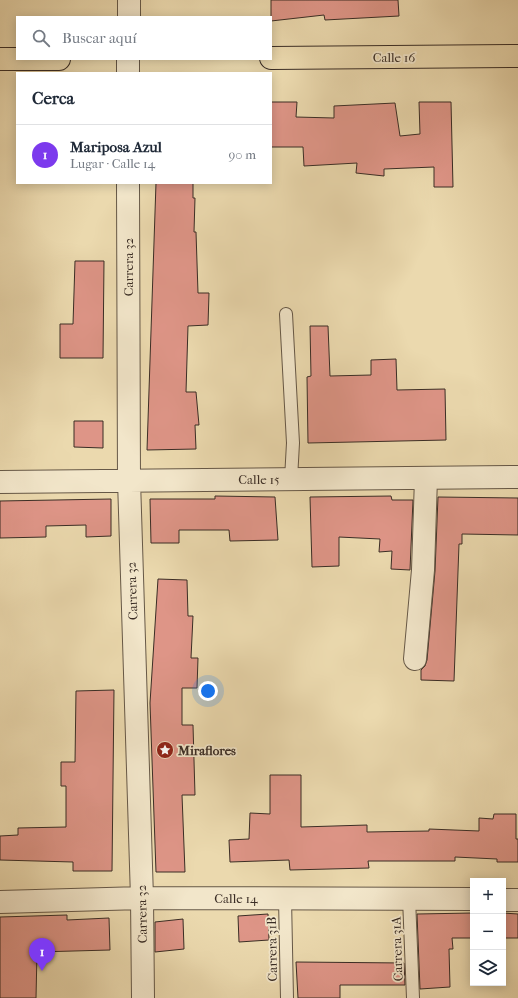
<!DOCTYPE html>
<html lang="es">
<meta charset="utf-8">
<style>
:root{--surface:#fff;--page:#f2f2f3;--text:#1f2937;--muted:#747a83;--line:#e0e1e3;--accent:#7c3aed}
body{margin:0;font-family:"IM FELL French Canon",serif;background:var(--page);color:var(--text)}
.controls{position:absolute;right:12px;bottom:12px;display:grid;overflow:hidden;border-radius:0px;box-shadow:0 2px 10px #0003}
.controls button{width:36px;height:36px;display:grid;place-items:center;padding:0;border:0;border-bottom:1px solid var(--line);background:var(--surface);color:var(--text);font:20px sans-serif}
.you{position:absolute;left:208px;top:691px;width:14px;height:14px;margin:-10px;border:3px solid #fff;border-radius:50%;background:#1a73e8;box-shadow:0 0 0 6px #1a73e833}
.badge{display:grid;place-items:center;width:26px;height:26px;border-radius:50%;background:var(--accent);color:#fff;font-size:13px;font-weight:700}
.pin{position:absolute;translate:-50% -33px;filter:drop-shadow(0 1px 2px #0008)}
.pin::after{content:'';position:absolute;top:21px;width:14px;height:12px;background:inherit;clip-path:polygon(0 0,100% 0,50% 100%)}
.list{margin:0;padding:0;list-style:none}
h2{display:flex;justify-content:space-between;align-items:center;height:52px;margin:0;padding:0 16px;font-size:17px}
h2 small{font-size:13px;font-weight:400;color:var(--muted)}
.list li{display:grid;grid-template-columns:26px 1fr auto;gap:12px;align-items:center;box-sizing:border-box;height:60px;padding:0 16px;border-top:1px solid var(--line)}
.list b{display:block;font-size:15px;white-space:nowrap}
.list p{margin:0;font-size:13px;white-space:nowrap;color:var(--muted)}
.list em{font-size:13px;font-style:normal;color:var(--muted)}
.icon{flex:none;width:22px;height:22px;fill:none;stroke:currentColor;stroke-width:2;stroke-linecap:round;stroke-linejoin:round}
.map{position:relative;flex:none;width:518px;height:998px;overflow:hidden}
.search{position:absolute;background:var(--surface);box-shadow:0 2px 10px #0003;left:16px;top:16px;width:256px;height:44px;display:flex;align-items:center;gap:10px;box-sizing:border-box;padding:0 14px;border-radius:0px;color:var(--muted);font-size:15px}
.panel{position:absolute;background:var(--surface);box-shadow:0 2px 10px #0003;left:16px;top:72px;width:256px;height:112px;border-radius:0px}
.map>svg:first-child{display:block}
.building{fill:#de9587;stroke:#3a2d25}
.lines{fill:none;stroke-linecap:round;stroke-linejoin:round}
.service-casing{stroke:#665847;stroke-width:14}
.minor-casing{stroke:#665847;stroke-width:24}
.trunk-casing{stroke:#3a2d25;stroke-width:24}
.service{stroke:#f2e6ca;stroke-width:12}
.minor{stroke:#f2e6ca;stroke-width:22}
.trunk{stroke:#ebd9ae;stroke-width:22}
.labels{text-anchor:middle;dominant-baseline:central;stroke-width:3.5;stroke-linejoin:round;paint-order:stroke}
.street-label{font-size:13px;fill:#3a2d25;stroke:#f2e6ca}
.poi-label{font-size:13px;font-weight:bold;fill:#3a2d25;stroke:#f2e6ca;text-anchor:start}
</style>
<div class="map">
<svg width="518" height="998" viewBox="0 0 518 998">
<rect width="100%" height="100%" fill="#ebd9ae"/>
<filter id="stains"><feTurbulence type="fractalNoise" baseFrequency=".005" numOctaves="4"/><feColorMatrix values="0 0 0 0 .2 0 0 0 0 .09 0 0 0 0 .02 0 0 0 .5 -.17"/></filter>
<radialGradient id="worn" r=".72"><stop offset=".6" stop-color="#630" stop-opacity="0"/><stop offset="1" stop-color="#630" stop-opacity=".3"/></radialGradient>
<path class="building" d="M 271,0 L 398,0 L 399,16 L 325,20 L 324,15 L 271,21 Z
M 271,102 L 297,102 L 296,117 L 334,118 L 334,106 L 395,103 L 400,136 L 420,134 L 419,102 L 451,102 L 453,187 L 434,187 L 434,167 L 384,169 L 384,176 L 356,173 L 357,163 L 304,166 L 303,147 L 271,147 Z
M 156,183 L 193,183 L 193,198 L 195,198 L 194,232 L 196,232 L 198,293 L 209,293 L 208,325 L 188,326 L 186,392 L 196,392 L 199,425 L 195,425 L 196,449 L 147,450 Z
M 75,261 L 104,261 L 103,358 L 60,358 L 60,324 L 73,324 Z
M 310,326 L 328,326 L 330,376 L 371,375 L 371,360 L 396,359 L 397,390 L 445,389 L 446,440 L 308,443 L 307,377 L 311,376 Z
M 74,421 L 103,421 L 103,448 L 74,447 Z
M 215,496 L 275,497 L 278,540 L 230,541 L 229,530 L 179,530 L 179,543 L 151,543 L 150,499 L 215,499 Z
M 391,496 L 392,500 L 413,500 L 410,570 L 391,569 L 392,551 L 379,552 L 380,539 L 339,537 L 339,566 L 312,567 L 310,497 Z
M 438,497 L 518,498 L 518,535 L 462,534 L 462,544 L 459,544 L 454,681 L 421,680 L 421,670 L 425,666 L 427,660 L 435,571 Z
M 111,499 L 111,536 L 86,537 L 86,525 L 46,526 L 46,537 L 0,538 L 0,501 Z
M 158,579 L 187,580 L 188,616 L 193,616 L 191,658 L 198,658 L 197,688 L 182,688 L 182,725 L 193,725 L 195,795 L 182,795 L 185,872 L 156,872 L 150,703 Z
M 114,690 L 112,871 L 73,871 L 73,862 L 0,860 L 0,836 L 18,835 L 18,828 L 66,827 L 66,786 L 61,786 L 61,762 L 75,762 L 76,691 Z
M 270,775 L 301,775 L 301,827 L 367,825 L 367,832 L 429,831 L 429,829 L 479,831 L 479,818 L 493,819 L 494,814 L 516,814 L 516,839 L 518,839 L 518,862 L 497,862 L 497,859 L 455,857 L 455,861 L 368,861 L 369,868 L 290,870 L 289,860 L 230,862 L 229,840 L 249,839 L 250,813 L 270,814 Z
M 473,913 L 473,938 L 452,938 L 453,949 L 449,949 L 450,987 L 420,989 L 417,914 Z
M 503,913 L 518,914 L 518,938 L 503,938 Z
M 268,914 L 269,940 L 239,942 L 238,916 Z
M 67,915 L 67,920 L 109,918 L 110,950 L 37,952 L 36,998 L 0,998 L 0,917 Z
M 183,919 L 184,949 L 155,952 L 155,922 Z
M 296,962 L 404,963 L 405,985 L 340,985 L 340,998 L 298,998 Z"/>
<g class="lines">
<g class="service-casing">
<path id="service" d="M 286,314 L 293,443 L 291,479
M 285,898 L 287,998
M 409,898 L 413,998"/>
</g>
<g class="minor-casing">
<path id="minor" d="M 129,17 L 129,0
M 128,59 L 128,73
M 128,183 L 129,480 L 142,898 L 143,998
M 0,482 L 518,477
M 415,659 L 423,570 L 426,478
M 503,900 L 518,900
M 0,902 L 142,898 L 473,899"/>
</g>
<g class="trunk-casing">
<path id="trunk" d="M 271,58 L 518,56
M 0,59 L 59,59"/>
</g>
<use href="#service" class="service"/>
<use href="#minor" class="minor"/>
<use href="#trunk" class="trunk"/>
</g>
<defs>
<g id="sight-disc" transform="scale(0.9)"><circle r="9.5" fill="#8f2418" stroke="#f2e6ca"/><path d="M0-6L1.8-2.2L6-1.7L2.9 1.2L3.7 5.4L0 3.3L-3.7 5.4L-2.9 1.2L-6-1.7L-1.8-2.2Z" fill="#fff"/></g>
</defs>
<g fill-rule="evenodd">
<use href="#sight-disc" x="165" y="750"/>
</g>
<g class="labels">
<g class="street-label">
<text x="394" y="57">Calle 16</text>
<text transform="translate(128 267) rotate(-90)">Carrera 32</text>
<text x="259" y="479">Calle 15</text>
<text transform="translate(132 591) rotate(-92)">Carrera 32</text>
<text x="236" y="898">Calle 14</text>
<text transform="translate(142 914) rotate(-91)">Carrera 32</text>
<text transform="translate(272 949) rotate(-91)">Carrera 31B</text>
<text transform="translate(397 949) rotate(-92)">Carrera 31A</text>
</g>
<g class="poi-label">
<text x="178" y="750">Miraflores</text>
</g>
</g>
<rect width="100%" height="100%" filter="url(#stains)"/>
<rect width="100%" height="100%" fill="url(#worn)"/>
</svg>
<div class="controls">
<button>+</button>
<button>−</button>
<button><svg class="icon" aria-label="layers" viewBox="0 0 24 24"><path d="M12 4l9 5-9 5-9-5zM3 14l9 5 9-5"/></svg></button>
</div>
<div class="you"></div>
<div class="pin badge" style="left:42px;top:971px">1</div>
<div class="search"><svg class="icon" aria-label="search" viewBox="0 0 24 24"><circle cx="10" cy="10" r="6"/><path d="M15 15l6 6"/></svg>Buscar aquí</div>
<section class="panel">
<h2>Cerca<small></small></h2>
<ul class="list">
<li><span class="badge">1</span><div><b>Mariposa Azul</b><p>Lugar · Calle 14</p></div><em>90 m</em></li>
</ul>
</section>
</div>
